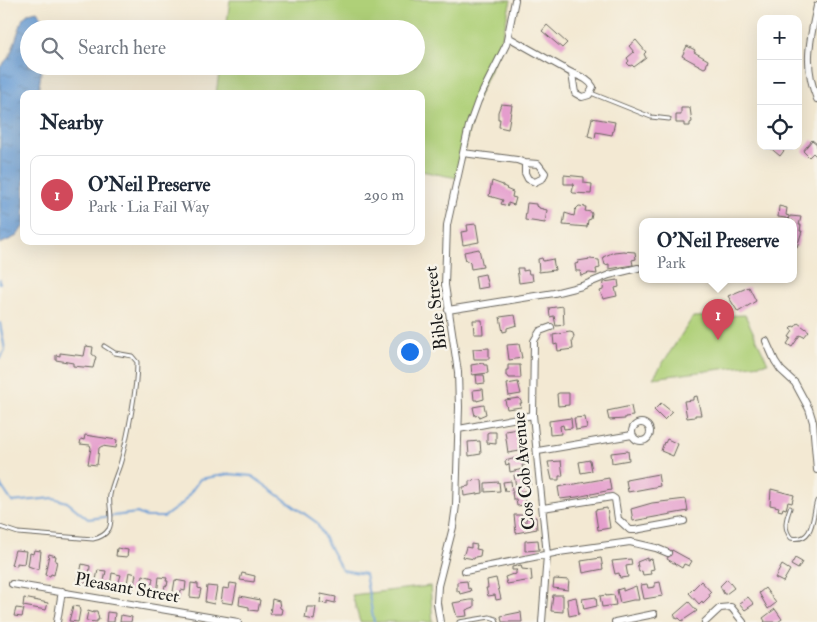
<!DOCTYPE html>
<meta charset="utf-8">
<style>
:root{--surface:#fff;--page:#f6f6f7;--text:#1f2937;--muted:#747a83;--line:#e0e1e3;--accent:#d1495b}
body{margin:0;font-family:"IM FELL Double Pica",serif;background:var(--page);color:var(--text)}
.controls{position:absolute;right:15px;top:15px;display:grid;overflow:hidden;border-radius:10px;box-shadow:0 5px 20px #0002}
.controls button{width:45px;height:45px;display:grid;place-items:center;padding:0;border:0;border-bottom:1px solid var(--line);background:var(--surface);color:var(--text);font:25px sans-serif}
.you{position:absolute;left:409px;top:351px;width:18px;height:18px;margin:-12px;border:4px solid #fff;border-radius:50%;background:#1a73e8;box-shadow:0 0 0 8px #1a73e833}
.badge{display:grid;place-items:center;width:32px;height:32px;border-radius:50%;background:var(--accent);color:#fff;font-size:16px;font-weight:700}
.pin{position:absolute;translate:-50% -41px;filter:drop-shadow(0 1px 2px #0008)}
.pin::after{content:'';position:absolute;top:26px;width:18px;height:15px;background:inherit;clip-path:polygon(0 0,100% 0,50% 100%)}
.popup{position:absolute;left:639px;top:218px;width:158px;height:65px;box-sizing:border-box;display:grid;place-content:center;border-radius:10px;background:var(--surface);filter:drop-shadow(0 1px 4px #0005);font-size:16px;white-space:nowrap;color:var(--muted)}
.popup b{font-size:19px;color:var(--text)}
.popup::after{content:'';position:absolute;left:50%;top:100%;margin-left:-10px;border:10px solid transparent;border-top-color:var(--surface)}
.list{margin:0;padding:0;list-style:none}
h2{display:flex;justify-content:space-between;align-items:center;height:65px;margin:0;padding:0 20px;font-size:21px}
h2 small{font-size:16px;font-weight:400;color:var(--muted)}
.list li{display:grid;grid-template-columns:32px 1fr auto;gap:15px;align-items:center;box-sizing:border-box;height:80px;margin:0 10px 10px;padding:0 10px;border:1px solid var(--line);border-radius:10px}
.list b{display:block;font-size:19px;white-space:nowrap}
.list p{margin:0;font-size:16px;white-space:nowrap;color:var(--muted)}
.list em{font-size:16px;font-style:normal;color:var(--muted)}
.icon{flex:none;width:28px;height:28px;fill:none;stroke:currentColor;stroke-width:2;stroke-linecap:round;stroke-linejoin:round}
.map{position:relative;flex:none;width:817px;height:622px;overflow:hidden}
.search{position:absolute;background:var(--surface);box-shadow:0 5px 20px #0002;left:20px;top:20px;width:405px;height:55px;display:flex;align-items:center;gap:12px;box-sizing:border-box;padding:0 18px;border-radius:28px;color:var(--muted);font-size:19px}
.panel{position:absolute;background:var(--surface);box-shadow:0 5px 20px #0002;left:20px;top:90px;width:405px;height:155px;border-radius:10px}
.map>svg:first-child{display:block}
.green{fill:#afd078;stroke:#66764a}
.water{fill:url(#water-ripples);stroke:#425c78}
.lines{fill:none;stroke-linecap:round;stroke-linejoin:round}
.stream{stroke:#699dd5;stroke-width:2}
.building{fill:#e59dcd}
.lane-casing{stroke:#67645c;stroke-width:5}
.street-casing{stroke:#67645c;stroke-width:8}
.lane{stroke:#fff;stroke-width:3}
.street{stroke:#fff;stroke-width:6}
.labels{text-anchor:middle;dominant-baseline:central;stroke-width:5;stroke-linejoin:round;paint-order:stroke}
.street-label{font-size:18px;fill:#1c1c1c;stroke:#f7f3e8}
</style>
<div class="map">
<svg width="817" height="622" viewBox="0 0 817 622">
<defs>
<pattern id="water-ripples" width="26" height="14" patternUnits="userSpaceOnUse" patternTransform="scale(1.25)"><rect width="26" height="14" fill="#699dd5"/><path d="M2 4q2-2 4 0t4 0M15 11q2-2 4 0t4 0" fill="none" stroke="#567fac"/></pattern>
</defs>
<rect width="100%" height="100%" fill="#f7f3e8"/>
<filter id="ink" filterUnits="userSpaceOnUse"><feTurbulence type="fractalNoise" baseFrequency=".02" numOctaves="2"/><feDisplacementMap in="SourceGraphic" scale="10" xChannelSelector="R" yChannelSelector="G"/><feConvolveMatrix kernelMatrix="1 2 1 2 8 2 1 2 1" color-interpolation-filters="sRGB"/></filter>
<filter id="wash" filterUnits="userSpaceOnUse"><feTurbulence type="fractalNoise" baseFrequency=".0096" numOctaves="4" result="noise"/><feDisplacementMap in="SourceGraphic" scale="20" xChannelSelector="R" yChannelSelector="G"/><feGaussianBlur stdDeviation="1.12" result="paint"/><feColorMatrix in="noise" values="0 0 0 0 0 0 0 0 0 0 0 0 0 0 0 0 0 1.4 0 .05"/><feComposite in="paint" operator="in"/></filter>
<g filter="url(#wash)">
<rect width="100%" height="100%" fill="#f3e9d3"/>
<path class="green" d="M 230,0 L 511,0 L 500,47 L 476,101 L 457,178 L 421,171 L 421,94 L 216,94 L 220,66 L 416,66 L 416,29 L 226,29 Z
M 745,315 L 768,363 L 653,378 L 693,317 Z
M 430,586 L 433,622 L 360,622 L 352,595 Z"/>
<path class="water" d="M 37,11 L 44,20 L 47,29 L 29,29 L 29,66 L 42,66 L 38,94 L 24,94 L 24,225 L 17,236 L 0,244 L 0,67 L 10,56 L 23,18 L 29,13 Z"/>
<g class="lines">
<path class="stream" d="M 0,280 L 0,283
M 0,323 L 5,350 L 0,358
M 0,484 L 12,502 L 53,498 L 67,502 L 88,519 L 137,513 L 146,517 L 164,517 L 183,503 L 200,479 L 229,474 L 252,476 L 316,522 L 342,570 L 365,574 L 374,622"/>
</g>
<g id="blocks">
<path class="building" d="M 547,25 L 567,43 L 562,48 L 542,31 Z
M 636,40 L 646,52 L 644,54 L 646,58 L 634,67 L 632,65 L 630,66 L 627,63 L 629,61 L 627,58 L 634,52 L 629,46 Z
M 687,46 L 695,50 L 694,52 L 708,60 L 706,67 L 704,68 L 682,56 Z
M 501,104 L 512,105 L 508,129 L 499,127 L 500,119 L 498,119 L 498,112 Z
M 681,108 L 690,108 L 692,122 L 690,123 L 690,126 L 684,126 L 684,123 L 676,123 L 676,115 L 681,115 Z
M 592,118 L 615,122 L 612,135 L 596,132 L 595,138 L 588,136 Z
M 812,140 L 817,144 L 817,157 L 813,153 L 809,157 L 803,151 Z
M 768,146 L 784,146 L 786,148 L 780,156 Z
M 564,175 L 584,177 L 584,183 L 592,184 L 591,194 L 573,193 L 572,192 L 574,184 L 564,184 Z
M 492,181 L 503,185 L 503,186 L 507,188 L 506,189 L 513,192 L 512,197 L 516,198 L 514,205 L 508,203 L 508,206 L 501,204 L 503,200 L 489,196 Z
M 527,203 L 536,204 L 536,206 L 539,207 L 539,208 L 547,210 L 545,223 L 525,220 Z
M 579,206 L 586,207 L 585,211 L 591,212 L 592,214 L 591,219 L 588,220 L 587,227 L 563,225 L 565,213 L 574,216 L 575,210 Z
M 779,206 L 787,208 L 786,215 L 789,216 L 788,221 L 786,221 L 786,218 L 778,217 Z
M 790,216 L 801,217 L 799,225 L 801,225 L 800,231 L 802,231 L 797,247 L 793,246 L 793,221 L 789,221 Z
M 476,224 L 479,242 L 463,245 L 461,232 L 468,231 L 467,225 Z
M 479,249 L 483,267 L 471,269 L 470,263 L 468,261 L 466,261 L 464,252 Z
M 623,251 L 635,252 L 636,259 L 632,260 L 633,265 L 609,269 L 609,264 L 605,265 L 603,257 L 614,252 Z
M 542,258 L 543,261 L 553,259 L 555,270 L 539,272 L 538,259 Z
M 590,259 L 599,260 L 600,268 L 596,269 L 597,274 L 589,273 L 581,276 L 580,271 L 576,271 L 575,264 L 579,263 L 578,261 Z
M 517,268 L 523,268 L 523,271 L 528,270 L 529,274 L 532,274 L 533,281 L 519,283 Z
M 485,274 L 488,287 L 477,289 L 475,276 Z
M 618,280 L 619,287 L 615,288 L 617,296 L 603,299 L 600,291 L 603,290 L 604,282 Z
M 749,287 L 756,301 L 738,312 L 728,296 Z
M 563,306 L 564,325 L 556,326 L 554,316 L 550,317 L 549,308 Z
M 515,315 L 517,325 L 507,328 L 507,331 L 503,332 L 500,317 Z
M 473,320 L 482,320 L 483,334 L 474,334 Z
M 798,323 L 809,331 L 804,337 L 800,335 L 792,347 L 787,344 L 791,338 L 789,337 L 793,331 L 790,329 L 793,326 L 795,327 Z
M 570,332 L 573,333 L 574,337 L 572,341 L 573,349 L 558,351 L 557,344 L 554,345 L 553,335 Z
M 519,344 L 522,358 L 509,360 L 507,345 Z
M 86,346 L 93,347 L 92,354 L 96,357 L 93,368 L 73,366 L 73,363 L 56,360 L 56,355 L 60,356 L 60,353 L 84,356 Z
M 489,348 L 489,359 L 474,359 L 473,349 Z
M 483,363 L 484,365 L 487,365 L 488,373 L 472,375 L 471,365 Z
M 508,365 L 520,365 L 521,378 L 509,378 L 508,376 L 506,376 L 506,370 L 508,370 Z
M 476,375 L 484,375 L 485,383 L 477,384 Z
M 518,382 L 521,394 L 509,396 L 507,384 Z
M 483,389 L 484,399 L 477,401 L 477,400 L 474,400 L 473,390 Z
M 559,393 L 569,393 L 569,405 L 558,406 L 557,394 Z
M 697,396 L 701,415 L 695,415 L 695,417 L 687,418 L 684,401 L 693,400 L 693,397 Z
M 519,398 L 522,403 L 520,403 L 521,407 L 507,409 L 505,400 Z
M 661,403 L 672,412 L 664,420 L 654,410 Z
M 484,405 L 486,414 L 479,417 L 479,415 L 475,416 L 473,407 Z
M 631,406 L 633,416 L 625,417 L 625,419 L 609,420 L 607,411 Z
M 585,417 L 587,428 L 576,430 L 574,418 Z
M 571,418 L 572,428 L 564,429 L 563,425 L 560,426 L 561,434 L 550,435 L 549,421 Z
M 518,429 L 520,451 L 508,453 L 505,431 Z
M 489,432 L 496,432 L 496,444 L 487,443 L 487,433 Z
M 85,435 L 117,440 L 116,448 L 102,446 L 99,448 L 97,465 L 88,464 L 91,448 L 90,445 L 80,444 L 81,439 L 84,440 Z
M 667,439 L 678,444 L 673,456 L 661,451 L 664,442 L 665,443 Z
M 480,441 L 481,454 L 469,456 L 468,442 Z
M 628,451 L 629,460 L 612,463 L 611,453 Z
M 520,457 L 521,461 L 524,461 L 525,465 L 522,465 L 523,469 L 510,472 L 509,464 L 506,465 L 505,461 Z
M 590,460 L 592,471 L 581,473 L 579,462 Z
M 561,461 L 563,476 L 559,476 L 559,480 L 552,480 L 548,462 Z
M 529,473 L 531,479 L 530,486 L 516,487 L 514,475 Z
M 658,474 L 660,486 L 628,492 L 626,480 Z
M 609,478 L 611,490 L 577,497 L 560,499 L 558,487 Z
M 482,480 L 483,493 L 464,496 L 463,487 L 469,486 L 469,481 Z
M 511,481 L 512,490 L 505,491 L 503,482 Z
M 499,482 L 500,491 L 485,492 L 485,483 Z
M 771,489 L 794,495 L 792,503 L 788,502 L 786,509 L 783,508 L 782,511 L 778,510 L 779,507 L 770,505 Z
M 525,491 L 524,505 L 517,506 L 516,499 L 513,499 L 512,492 Z
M 686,499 L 688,511 L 633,521 L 631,509 L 652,503 Z
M 607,508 L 610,528 L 598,530 L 595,510 Z
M 514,515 L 522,515 L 525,525 L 526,525 L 526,518 L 536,517 L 537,529 L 516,533 Z
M 538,540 L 539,550 L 525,551 L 525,541 Z
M 471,544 L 477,545 L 476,549 L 481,550 L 480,556 L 475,557 L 474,559 L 463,557 L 466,547 L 471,548 Z
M 117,548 L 128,550 L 127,557 L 116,556 Z
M 15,550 L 26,551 L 24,564 L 17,563 L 17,566 L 11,565 Z
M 34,550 L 41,551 L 39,570 L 28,566 L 30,553 L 33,554 Z
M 672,550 L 692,561 L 689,566 L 684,564 L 682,568 L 667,559 Z
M 49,554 L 56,556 L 55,561 L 57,561 L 54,575 L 51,574 L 50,576 L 45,575 Z
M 601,558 L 603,569 L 583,573 L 581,561 Z
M 647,558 L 647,560 L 652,559 L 654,569 L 650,570 L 651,574 L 643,575 L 642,571 L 639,572 L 637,562 Z
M 795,558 L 802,562 L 798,569 L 791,565 Z
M 631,559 L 632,565 L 626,566 L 628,577 L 620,578 L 619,573 L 615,574 L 612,561 Z
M 82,564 L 90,566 L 89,578 L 88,577 L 85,583 L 77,580 L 78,574 L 80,574 Z
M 521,565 L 522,569 L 531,570 L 532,580 L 507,584 L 505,577 L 513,574 L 513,575 L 516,574 L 516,571 L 517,570 L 512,570 L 512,567 Z
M 782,565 L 790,570 L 783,582 L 775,578 Z
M 98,570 L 106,571 L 103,586 L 95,585 Z
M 129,572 L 136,574 L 133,591 L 126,590 Z
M 112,573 L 121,575 L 117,588 L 110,587 Z
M 242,573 L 255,576 L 254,582 L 240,580 Z
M 143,575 L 153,578 L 150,594 L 140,592 Z
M 159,577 L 167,578 L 166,581 L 168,581 L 167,586 L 165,585 L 163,596 L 157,595 Z
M 496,578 L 501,599 L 496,600 L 495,595 L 488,596 L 486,588 L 488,588 L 487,580 Z
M 554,579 L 569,580 L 568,590 L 553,588 Z
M 727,579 L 734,588 L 726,594 L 724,594 L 720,586 Z
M 175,580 L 186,582 L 185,591 L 181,590 L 179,599 L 172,598 Z
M 467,581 L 468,589 L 470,588 L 471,591 L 460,594 L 459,591 L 457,592 L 457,582 Z
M 701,581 L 711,592 L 709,594 L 710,596 L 703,603 L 702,601 L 699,604 L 689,593 Z
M 660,582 L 663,596 L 644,599 L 641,585 L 647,584 L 648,588 L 655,587 L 655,583 Z
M 191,583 L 198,584 L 198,588 L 201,589 L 199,598 L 190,597 Z
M 230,583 L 237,584 L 233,604 L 221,602 L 223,588 L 229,589 Z
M 207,586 L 217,587 L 214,604 L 205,602 Z
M 636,586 L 639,600 L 633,600 L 620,603 L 617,590 L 623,588 L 623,591 Z
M 765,588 L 776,603 L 768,609 L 759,593 Z
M 321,594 L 336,597 L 335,603 L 327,601 L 327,604 L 320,603 Z
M 553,595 L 563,595 L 563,612 L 551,611 Z
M 606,595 L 606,596 L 614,595 L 616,605 L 602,607 L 600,596 Z
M 240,596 L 260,600 L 258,611 L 249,610 L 249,607 L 239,605 Z
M 576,597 L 579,614 L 569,616 L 567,599 Z
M 596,597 L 597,606 L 584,609 L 582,599 Z
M 748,597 L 754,604 L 745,610 L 739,603 Z
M 24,598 L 48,603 L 46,610 L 23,606 Z
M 272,599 L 279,601 L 280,608 L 282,609 L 281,614 L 270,614 Z
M 470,600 L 474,600 L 474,607 L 466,610 L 467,616 L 457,617 L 453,603 Z
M 689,602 L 697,611 L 682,621 L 679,618 L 677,619 L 674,615 Z
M 73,606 L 79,607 L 80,611 L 78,622 L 69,621 Z
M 307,607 L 316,607 L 314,620 L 305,618 Z
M 16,608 L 24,609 L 22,617 L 14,616 Z
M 775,609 L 782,619 L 778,622 L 764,622 L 765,621 L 763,618 Z
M 88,611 L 94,613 L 94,611 L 97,611 L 99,620 L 97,620 L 97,622 L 86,621 Z
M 107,612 L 115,613 L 114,622 L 106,622 Z
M 521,612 L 522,622 L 502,622 L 501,616 Z
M 121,615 L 132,617 L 131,622 L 120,622 Z"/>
</g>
</g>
<g filter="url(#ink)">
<use href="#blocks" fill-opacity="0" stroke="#67645c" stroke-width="1"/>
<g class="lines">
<g class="lane-casing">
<path id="lane" d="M 591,93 L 651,117 L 669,119
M 790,508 C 786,519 783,528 791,538 C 815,543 812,515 817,501
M 0,527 L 18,533 L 93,539 C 99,538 105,535 109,529 C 114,519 108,505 110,495 C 112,483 118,472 121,461 C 128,435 137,389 137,362 L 132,356 L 115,353 L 104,346
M 459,622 L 490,617 L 496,619 L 497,622"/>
</g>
<g class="street-casing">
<path id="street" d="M 817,6 C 810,40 803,65 817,99
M 508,37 L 565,69 C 574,76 587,76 593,87 L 589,95 L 582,97 L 575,93 L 572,74
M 463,153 L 517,160 L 525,163 L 538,164 L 545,173 L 543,178 L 535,182 L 528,179 L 525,173 L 525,163
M 448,310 L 554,293 L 582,286 L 609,275 L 638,268
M 766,341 L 775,361 L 781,370 L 795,383 L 809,409 L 813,422 L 817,470
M632 432a9 9 0 1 1 18 0a9 9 0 1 1-18 0Z
M 459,429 L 533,415
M 538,451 L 632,435
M 543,508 L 612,497 L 615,499 L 618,519 L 630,530 L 635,530 L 684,521
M 465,571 L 559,552 L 630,542 L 656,548 L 668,553
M 12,584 L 238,622
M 57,622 L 62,591
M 440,622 L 437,603 L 438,586 L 453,527 L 456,505 L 459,407 L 458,372 L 445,285 L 447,225 L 469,126 L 478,101 L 506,45 L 515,0
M 542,622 L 547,555 L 533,415 L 534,341 L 540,331 L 551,327
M 615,622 L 654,614
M 705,622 L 720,608 L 731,607 L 743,622"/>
</g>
<use href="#lane" class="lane"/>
<use href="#street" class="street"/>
</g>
</g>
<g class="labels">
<g class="street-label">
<text transform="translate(436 308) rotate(-97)">Bible Street</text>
<text transform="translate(524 471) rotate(-95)">Cos Cob Avenue</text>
<text transform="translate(127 588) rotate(10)">Pleasant Street</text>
</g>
</g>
</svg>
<div class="controls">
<button>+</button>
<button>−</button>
<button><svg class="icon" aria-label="locate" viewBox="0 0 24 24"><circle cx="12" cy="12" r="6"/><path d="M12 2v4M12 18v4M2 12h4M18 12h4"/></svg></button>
</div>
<div class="you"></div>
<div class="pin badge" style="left:718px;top:340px">1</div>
<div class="popup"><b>O'Neil Preserve</b>Park</div>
<div class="search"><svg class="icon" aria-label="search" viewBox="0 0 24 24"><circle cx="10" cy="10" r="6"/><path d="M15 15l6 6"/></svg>Search here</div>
<section class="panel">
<h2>Nearby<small></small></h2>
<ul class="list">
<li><span class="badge">1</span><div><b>O'Neil Preserve</b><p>Park · Lia Fail Way</p></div><em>290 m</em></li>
</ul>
</section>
</div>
